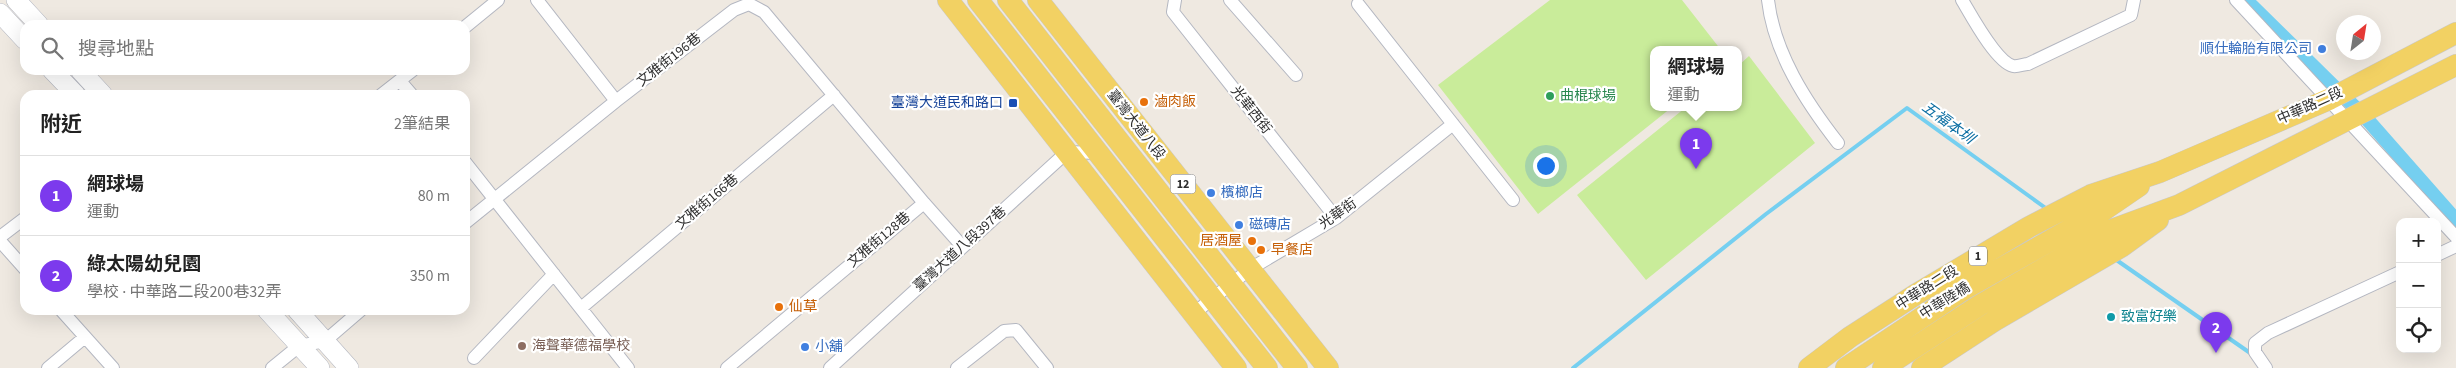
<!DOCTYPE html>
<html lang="zh-TW">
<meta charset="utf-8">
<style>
:root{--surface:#fff;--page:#f6f6f6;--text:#222;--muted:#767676;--line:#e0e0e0;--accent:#7c3aed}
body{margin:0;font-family:"Source Sans 3","Noto Sans TC",sans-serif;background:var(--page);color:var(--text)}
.controls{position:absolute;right:15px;bottom:15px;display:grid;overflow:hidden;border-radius:10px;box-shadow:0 5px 20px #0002}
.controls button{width:45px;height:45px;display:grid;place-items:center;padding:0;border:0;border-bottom:1px solid var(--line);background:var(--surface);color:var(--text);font:25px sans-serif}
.compass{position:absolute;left:2336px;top:15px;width:45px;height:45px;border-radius:50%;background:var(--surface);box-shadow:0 5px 20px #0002;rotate:30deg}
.you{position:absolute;left:1545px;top:165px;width:18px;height:18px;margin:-12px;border:4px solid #fff;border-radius:50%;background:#1a73e8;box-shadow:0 0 0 8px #1a73e833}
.badge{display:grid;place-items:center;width:32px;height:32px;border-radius:50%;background:var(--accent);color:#fff;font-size:16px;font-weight:700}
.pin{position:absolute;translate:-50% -41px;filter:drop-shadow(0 1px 2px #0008)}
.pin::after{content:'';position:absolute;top:26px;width:18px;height:15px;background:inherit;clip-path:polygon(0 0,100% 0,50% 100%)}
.popup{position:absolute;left:1650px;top:46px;width:92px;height:65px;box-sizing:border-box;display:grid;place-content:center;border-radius:10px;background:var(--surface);filter:drop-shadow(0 1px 4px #0005);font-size:16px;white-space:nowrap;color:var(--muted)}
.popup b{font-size:19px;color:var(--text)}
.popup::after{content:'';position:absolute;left:50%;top:100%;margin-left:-10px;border:10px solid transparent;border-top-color:var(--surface)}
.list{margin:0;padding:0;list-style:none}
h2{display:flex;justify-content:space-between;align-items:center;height:65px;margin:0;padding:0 20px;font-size:21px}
h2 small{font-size:16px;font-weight:400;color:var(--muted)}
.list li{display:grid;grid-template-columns:32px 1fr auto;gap:15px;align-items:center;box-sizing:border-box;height:80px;padding:0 20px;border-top:1px solid var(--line)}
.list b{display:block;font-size:19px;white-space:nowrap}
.list p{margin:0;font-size:16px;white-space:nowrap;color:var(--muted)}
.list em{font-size:16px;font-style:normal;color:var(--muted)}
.icon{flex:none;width:28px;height:28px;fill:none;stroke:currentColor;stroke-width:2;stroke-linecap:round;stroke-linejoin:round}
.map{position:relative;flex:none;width:2456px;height:368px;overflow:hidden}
.search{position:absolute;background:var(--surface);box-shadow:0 5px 20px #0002;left:20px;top:20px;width:450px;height:55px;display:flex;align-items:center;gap:12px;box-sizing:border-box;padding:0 18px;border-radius:15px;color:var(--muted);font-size:19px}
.panel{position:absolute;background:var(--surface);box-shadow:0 5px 20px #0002;left:20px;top:90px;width:450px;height:225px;border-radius:15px}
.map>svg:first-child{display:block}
.pitch{fill:#c9ec9a}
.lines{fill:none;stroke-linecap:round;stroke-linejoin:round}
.stream{stroke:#75cff0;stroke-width:4}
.canal{stroke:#75cff0;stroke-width:14}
.street-casing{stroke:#b4b7c1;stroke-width:14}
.secondary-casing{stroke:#b4b7c1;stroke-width:20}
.primary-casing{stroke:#c9c9c9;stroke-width:22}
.street{stroke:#fff;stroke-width:12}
.secondary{stroke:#fff;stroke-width:19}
.primary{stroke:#f2d163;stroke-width:21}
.shop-dot{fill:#3f7fe0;stroke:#fff;stroke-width:2}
.leisure-dot{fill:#2e9e5b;stroke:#fff;stroke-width:2}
.food-dot{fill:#e8710a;stroke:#fff;stroke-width:2}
.transit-dot{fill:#1a4fb4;stroke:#fff;stroke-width:2}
.culture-dot{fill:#0f9aa8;stroke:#fff;stroke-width:2}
.education-dot{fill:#8d6e63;stroke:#fff;stroke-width:2}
.labels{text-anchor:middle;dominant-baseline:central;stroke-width:4.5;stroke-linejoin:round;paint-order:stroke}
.shield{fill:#fff;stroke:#6d6d6d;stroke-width:1}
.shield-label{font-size:12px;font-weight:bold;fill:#2e2e2e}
.shop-label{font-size:14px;fill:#366cbe;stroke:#fff;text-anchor:start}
.street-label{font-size:14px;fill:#2e2e2e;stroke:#fff}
.leisure-label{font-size:14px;fill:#27864d;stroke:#fff;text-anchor:start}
.food-label{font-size:14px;fill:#c56008;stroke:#fff;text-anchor:start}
.transit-label{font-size:14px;fill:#164399;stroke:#fff;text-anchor:end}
.culture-label{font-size:14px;fill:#0d838f;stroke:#fff;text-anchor:start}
.education-label{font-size:14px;fill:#785e54;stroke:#fff;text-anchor:start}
.water-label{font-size:15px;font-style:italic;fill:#0d6fa3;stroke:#fff}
</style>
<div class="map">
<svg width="2456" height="368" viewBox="0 0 2456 368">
<rect width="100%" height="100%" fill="#efe9e1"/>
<path class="pitch" d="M 1550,0 L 1682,0 L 1721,50 L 1654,50 L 1654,108 L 1671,108 L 1538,214 L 1438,85 Z
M 1749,56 L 1815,143 L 1646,280 L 1577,195 L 1685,108 L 1738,108 L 1739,65 Z"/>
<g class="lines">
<path class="stream" d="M 2115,259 L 2253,355
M 1573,368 L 1766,214 L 1907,108 L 2047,209"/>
<path class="canal" d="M 2246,0 L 2366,118 L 2456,220"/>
<g class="street-casing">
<path id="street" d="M 537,0 L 616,101
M 1175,0 L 1173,12 L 1336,218
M 1230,0 L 1296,75
M 1768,0 C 1774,53 1806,102 1838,143
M 1962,0 C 1971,15 1996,62 2013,66 C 2017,67 2024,64 2028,64 L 2131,15 L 2134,0
M 2236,0 L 2456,237
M 1358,4 L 1513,200
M 465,27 L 498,0
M 400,81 L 412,95
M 381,95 L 413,70
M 465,162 L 628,368
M 465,223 L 616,101 L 734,10 L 749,4 L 764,12 L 924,203 L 962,246
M 0,237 L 25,218
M 0,241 L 25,269
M 2437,255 L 2456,246
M 581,308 L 834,95
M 61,310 L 113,368
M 1193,314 L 1250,269 L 1336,218 L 1453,124
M 474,358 L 554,274
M 48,368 L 85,337
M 272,368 L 299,346 L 325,341 L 361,310
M 727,368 L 924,203
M 830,368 L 1067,152 L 1098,153
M 957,368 L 1004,331 L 1016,330 L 1047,368
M 2266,368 L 2255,352 L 2255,343 L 2268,333 L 2400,272"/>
</g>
<g class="secondary-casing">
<path id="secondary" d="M 16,0 L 39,25
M 0,13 L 25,40
M 52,70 L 76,95
M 80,70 L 103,95
M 267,310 L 320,368
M 297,310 L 349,368"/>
</g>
<g class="primary-casing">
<path id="primary" d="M 948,0 L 1236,368
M 978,0 L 1267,368
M 1008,0 L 1297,368
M 1038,0 L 1328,368
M 1809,368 L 1850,337 L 1915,295 L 2029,227 L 2091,195 L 2160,172 L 2330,99 L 2456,33
M 1846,368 L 1966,288 L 2101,212 L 2139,186
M 1883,368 L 1980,305 L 2111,230 L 2179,205 L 2456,65
M 1922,368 L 1994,321 L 2121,247 L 2158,220"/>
</g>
<use href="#street" class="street"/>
<use href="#secondary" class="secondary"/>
<use href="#primary" class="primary"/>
</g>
<g class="shop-dot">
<circle cx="2322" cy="49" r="5"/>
<circle cx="1211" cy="193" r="5"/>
<circle cx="1239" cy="225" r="5"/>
<circle cx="805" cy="347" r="5"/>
</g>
<circle class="leisure-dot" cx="1550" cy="96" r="5"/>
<g class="food-dot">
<circle cx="1144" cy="102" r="5"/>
<circle cx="1252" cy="241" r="5"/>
<circle cx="1261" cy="250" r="5"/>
<circle cx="779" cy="307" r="5"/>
</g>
<rect class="transit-dot" x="1008" y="98" width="10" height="10" rx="2.5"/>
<circle class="culture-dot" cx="2111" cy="317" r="5"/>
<circle class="education-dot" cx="522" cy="346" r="5"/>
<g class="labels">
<g class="shield">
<rect x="1170.5" y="174.5" width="25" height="19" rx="4"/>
<rect x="1969" y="246.5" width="18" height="19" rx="4"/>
</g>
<g class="shield-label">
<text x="1183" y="184">12</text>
<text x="1978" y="256">1</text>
</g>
<g class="shop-label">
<text x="2312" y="49" text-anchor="end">順仕輪胎有限公司</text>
<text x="1221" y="193">檳榔店</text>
<text x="1249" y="225">磁磚店</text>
<text x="815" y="347">小舖</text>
</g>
<g class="street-label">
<text transform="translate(669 60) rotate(-38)">文雅街196巷</text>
<text transform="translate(2310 106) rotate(-24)">中華路二段</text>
<text transform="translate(1251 110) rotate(52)">光華西街</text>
<text transform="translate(1136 125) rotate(52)">臺灣大道八段</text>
<text transform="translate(707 202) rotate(-40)">文雅街166巷</text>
<text transform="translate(1338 214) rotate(-35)">光華街</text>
<text transform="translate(879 240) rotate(-40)">文雅街128巷</text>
<text transform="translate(960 249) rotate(-42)">臺灣大道八段397巷</text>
<text transform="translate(1927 288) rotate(-32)">中華路二段</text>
<text transform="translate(1945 301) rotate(-32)">中華陸橋</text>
</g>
<g class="leisure-label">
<text x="1560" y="96">曲棍球場</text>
</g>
<g class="food-label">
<text x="1154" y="102">滷肉飯</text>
<text x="1242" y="241" text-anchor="end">居酒屋</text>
<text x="1271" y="250">早餐店</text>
<text x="789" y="307">仙草</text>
</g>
<g class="transit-label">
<text x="1003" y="103">臺灣大道民和路口</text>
</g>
<g class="culture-label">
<text x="2121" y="317">致富好樂</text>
</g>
<g class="education-label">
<text x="532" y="346">海聲華德福學校</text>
</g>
<g class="water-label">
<text transform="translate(1948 123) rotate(36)">五福本圳</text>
</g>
</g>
</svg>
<div class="controls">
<button>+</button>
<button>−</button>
<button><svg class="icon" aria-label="locate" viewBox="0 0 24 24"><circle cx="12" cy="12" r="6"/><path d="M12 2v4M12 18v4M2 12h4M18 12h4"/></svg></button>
</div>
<svg class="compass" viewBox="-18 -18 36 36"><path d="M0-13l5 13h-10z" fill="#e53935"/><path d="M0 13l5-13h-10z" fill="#767676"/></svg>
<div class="you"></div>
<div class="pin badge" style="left:1696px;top:169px">1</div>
<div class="popup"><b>網球場</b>運動</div>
<div class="pin badge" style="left:2216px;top:353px">2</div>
<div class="search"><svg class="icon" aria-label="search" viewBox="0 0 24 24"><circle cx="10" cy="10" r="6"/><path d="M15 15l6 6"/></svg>搜尋地點</div>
<section class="panel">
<h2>附近<small>2筆結果</small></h2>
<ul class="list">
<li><span class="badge">1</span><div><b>網球場</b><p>運動</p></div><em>80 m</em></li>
<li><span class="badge">2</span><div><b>綠太陽幼兒園</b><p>學校 · 中華路二段200巷32弄</p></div><em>350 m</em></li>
</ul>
</section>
</div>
